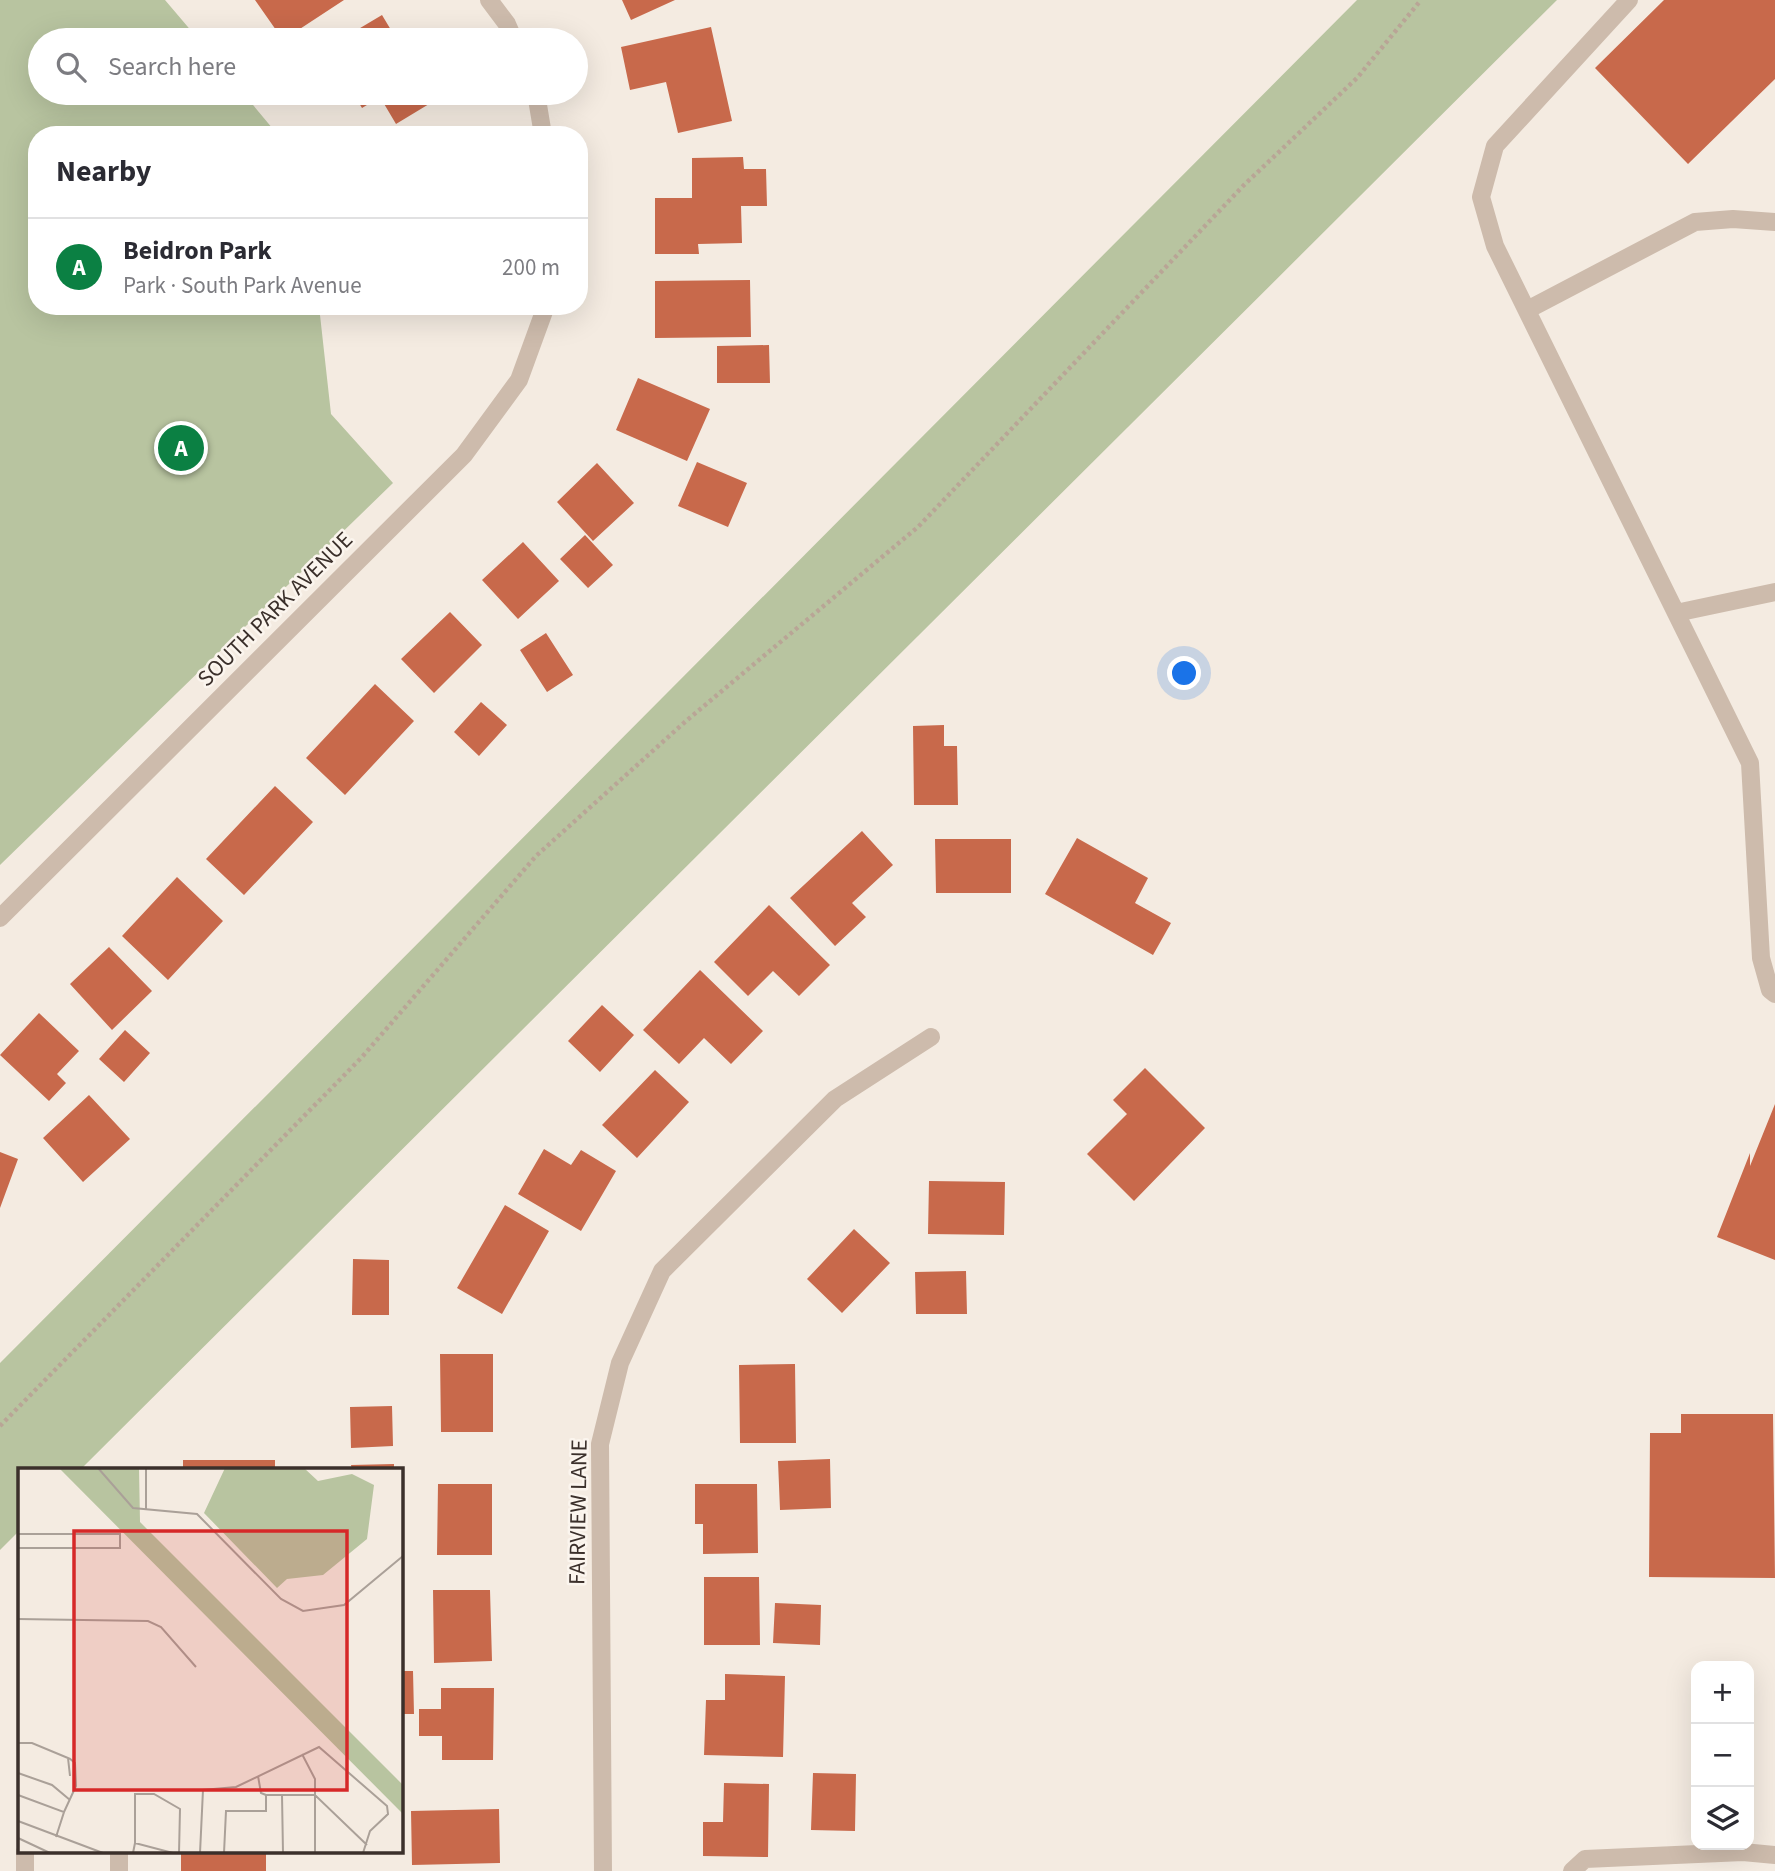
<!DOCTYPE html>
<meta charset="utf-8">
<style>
:root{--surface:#fff;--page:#f7f7f7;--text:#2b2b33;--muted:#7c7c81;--line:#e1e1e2;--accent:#0b8043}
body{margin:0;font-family:"Source Sans 3",sans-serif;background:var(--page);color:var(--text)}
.controls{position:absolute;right:21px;bottom:21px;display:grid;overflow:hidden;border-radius:14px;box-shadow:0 7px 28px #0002}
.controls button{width:63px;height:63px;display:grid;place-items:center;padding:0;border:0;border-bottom:2px solid var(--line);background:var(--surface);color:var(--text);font:35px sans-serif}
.you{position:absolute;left:1185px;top:674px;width:24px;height:24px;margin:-18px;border:5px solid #fff;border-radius:50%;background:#1a73e8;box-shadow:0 0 0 10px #1a73e833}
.badge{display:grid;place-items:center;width:46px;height:46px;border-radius:50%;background:var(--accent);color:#fff;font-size:23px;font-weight:700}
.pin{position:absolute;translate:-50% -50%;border:4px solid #fff;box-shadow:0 2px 7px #0006}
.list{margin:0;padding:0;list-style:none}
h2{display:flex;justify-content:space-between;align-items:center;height:91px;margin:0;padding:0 28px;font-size:30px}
h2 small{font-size:23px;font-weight:400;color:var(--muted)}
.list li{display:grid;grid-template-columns:46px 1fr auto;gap:21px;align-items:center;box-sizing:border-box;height:98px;padding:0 28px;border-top:2px solid var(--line)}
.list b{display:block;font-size:26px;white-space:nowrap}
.list p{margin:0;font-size:23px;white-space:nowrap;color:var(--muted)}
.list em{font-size:23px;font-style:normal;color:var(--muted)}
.icon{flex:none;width:38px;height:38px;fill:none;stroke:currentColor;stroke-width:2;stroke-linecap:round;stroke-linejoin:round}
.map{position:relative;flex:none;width:1775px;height:1871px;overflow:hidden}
.search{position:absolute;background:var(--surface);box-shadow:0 7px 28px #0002;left:28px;top:28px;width:560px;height:77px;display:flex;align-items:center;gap:18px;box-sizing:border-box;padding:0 24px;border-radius:38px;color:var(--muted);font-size:26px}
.panel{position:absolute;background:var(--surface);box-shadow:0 7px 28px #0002;left:28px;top:126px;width:560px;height:189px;border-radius:28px}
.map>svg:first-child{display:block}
.green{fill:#b8c4a0}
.building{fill:#c8694b}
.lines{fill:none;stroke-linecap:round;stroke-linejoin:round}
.path{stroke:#b9a596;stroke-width:4.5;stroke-dasharray:3.5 3.5;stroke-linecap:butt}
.lane{stroke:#cdbbac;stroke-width:18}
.street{stroke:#cdbbac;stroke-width:18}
.labels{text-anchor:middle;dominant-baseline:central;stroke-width:5;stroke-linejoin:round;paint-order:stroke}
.street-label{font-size:23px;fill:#3b302b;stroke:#fbf5ee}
.inset-road{fill:none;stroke:#aaa098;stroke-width:2}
.view{fill:#d62828;fill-opacity:0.15;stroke:#d62828;stroke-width:3.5}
.inset-edge{fill:none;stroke:#3b302b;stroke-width:3.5}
</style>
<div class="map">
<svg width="1775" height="1871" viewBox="0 0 1775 1871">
<rect width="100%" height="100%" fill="#f4ebe1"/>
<path class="green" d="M 0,0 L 165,0 L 199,40 L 40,40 L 40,93 L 243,93 L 278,135 L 37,135 L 37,306 L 319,306 L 331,414 L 393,483 L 0,865 Z
M 1357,0 L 1557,0 L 80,1470 L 19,1470 L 19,1531 L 0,1550 L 0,1363 Z"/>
<path class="building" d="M 255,0 L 344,0 L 283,40 Z
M 622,0 L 675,0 L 631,20 Z
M 1664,0 L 1775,0 L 1775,79 L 1688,164 L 1595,68 Z
M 382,15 L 397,40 L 340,40 Z
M 711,27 L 732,121 L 678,133 L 666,82 L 630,90 L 621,47 Z
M 353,93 L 429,93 L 434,101 L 396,124 L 380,97 L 362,108 Z
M 743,157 L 744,169 L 766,169 L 767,206 L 741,206 L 742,243 L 698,244 L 699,254 L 655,254 L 655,198 L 692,198 L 692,158 Z
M 750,280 L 751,337 L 655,338 L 655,281 Z
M 769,345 L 770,383 L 717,383 L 717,346 Z
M 638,378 L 710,409 L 687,461 L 616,430 Z
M 697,462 L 747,483 L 728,527 L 678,506 Z
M 597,463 L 634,503 L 593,541 L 557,502 Z
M 585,535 L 613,565 L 588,588 L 560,559 Z
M 523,542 L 559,581 L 518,619 L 482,580 Z
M 450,612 L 482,645 L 434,693 L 401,659 Z
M 546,633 L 573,675 L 547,692 L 520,650 Z
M 375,684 L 414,721 L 345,795 L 306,758 Z
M 481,702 L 507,725 L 479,756 L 454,732 Z
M 944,725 L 944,746 L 957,746 L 958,805 L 914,805 L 913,726 Z
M 275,786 L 313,822 L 244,895 L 206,859 Z
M 862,831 L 893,865 L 852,903 L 866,917 L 835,946 L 790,898 Z
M 1077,838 L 1148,878 L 1135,903 L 1171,923 L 1153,955 L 1045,894 Z
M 935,839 L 1011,839 L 1011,893 L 936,893 Z
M 177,877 L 223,921 L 168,980 L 122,936 Z
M 769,905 L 830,965 L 799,996 L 773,971 L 748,996 L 714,962 Z
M 109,947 L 152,991 L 112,1030 L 70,984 Z
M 700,970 L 763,1031 L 731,1064 L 704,1038 L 679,1064 L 643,1030 Z
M 602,1005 L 634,1035 L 600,1072 L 568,1041 Z
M 39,1013 L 79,1051 L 57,1074 L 66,1083 L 49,1101 L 0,1055 Z
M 125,1030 L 150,1053 L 124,1082 L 99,1059 Z
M 1145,1068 L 1205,1128 L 1134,1201 L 1087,1154 L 1127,1114 L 1113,1100 Z
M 655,1070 L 689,1102 L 637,1158 L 602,1125 Z
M 89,1095 L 130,1139 L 83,1182 L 43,1138 Z
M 1775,1104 L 1775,1260 L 1717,1237 L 1750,1153 L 1750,1166 Z
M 544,1149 L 571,1165 L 581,1150 L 616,1171 L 581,1231 L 518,1194 Z
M 0,1152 L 18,1159 L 0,1208 Z
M 929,1181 L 1005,1182 L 1004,1235 L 928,1234 Z
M 505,1205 L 549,1231 L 502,1314 L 457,1288 Z
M 854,1229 L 890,1263 L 842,1313 L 807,1279 Z
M 353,1259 L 389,1260 L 389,1315 L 352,1315 Z
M 966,1271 L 967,1314 L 916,1314 L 915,1272 Z
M 440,1354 L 493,1354 L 493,1432 L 441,1432 Z
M 795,1364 L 796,1443 L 740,1443 L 739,1365 Z
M 392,1406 L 393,1446 L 351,1448 L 350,1407 Z
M 1681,1414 L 1773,1414 L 1775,1578 L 1649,1577 L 1650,1433 L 1681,1433 Z
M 830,1459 L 831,1508 L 780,1510 L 778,1461 Z
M 183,1460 L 275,1460 L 275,1470 L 183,1470 Z
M 394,1464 L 394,1470 L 352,1470 L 351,1465 Z
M 438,1484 L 492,1484 L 492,1555 L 437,1555 Z
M 695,1484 L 757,1484 L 758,1553 L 703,1554 L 703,1524 L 695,1524 Z
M 704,1577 L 759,1577 L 760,1645 L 704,1645 Z
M 433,1590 L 490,1590 L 492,1661 L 434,1663 Z
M 775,1603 L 821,1605 L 820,1645 L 773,1643 Z
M 401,1671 L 413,1671 L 414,1714 L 401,1714 Z
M 725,1674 L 785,1676 L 783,1757 L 704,1755 L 706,1700 L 725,1700 Z
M 441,1688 L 494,1688 L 493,1760 L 442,1760 L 442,1736 L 419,1736 L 419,1709 L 441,1709 Z
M 813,1773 L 856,1774 L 855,1831 L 811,1830 Z
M 724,1783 L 769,1784 L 768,1857 L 703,1856 L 703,1822 L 723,1822 Z
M 499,1809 L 500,1863 L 412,1865 L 411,1811 Z
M 181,1852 L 266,1852 L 266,1871 L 181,1871 Z"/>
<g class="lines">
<path class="path" d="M 0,1426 L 362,1057 L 536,856 L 686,721 L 918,527 L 1244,185 L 1357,78 L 1421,0"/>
<path class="lane" d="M 1629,0 L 1495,146 L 1481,197 L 1495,246 L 1750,763 L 1761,958 L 1770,990 L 1775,994
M 1527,310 L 1695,222 L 1733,219 L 1775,222
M 1676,613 L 1775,592
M 25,1871 L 25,1852
M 119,1871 L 119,1852
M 1572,1871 L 1585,1859 L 1743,1852 L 1775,1855"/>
<path class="street" d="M 489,0 L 507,24 L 514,40
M 536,93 L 543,135
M 0,918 L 464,455 L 519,380 L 546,306
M 603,1871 L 600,1444 L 620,1363 L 662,1271 L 835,1099 L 931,1037"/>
</g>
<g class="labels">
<g class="street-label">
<text transform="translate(275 609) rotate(-45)">SOUTH PARK AVENUE</text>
<text transform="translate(578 1512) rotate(-89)">FAIRVIEW LANE</text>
</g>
</g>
<g transform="translate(18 1468)">
<rect width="385" height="385" fill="#f4ebe1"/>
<path d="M 41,0 L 121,0 L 122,54 L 385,317 L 385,346 ZM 207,0 L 286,0 L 300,13 L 334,6 L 356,17 L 349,71 L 305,107 L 269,111 L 259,120 L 186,45 Z" fill="#b8c4a0"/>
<path class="inset-road" d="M 80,0 L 115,40 L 179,46 L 263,131 L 285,143 L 326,137 L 385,88M 128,0 L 128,42M 0,66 L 102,66 L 102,80 L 0,80M 0,151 L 130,153 L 143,159 L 178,199M 0,275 L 14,275 L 50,290 L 52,308M 0,305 L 34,317 L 52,332M 0,327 L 46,344 L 38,369M 248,327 L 297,327 L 297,311 L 284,286M 264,327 L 265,385M 46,344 L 58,318 L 57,295 L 51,290M 0,353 L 85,385M 0,370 L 32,385M 117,375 L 117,326 L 136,326 L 162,341 L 161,385M 115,385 L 117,375 L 155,385M 182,385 L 185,322 L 218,319 L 301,279 L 369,338 L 370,346 L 352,363 L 345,385M 206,385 L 208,343 L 248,343 L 248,327 L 243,325 L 240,308M 297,385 L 297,327 L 349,377"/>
<path class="view" d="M 56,63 L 329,63 L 329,322 L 56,322 Z"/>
<rect width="385" height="385" class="inset-edge"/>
</g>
</svg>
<div class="controls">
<button>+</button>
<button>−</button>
<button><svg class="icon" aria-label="layers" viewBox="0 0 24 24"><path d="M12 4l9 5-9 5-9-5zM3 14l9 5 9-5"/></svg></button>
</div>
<div class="you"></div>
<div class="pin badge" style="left:181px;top:448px">A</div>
<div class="search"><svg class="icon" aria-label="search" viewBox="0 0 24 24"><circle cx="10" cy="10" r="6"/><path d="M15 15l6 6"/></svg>Search here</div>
<section class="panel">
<h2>Nearby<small></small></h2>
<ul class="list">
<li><span class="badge">A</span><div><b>Beidron Park</b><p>Park · South Park Avenue</p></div><em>200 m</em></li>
</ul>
</section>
</div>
